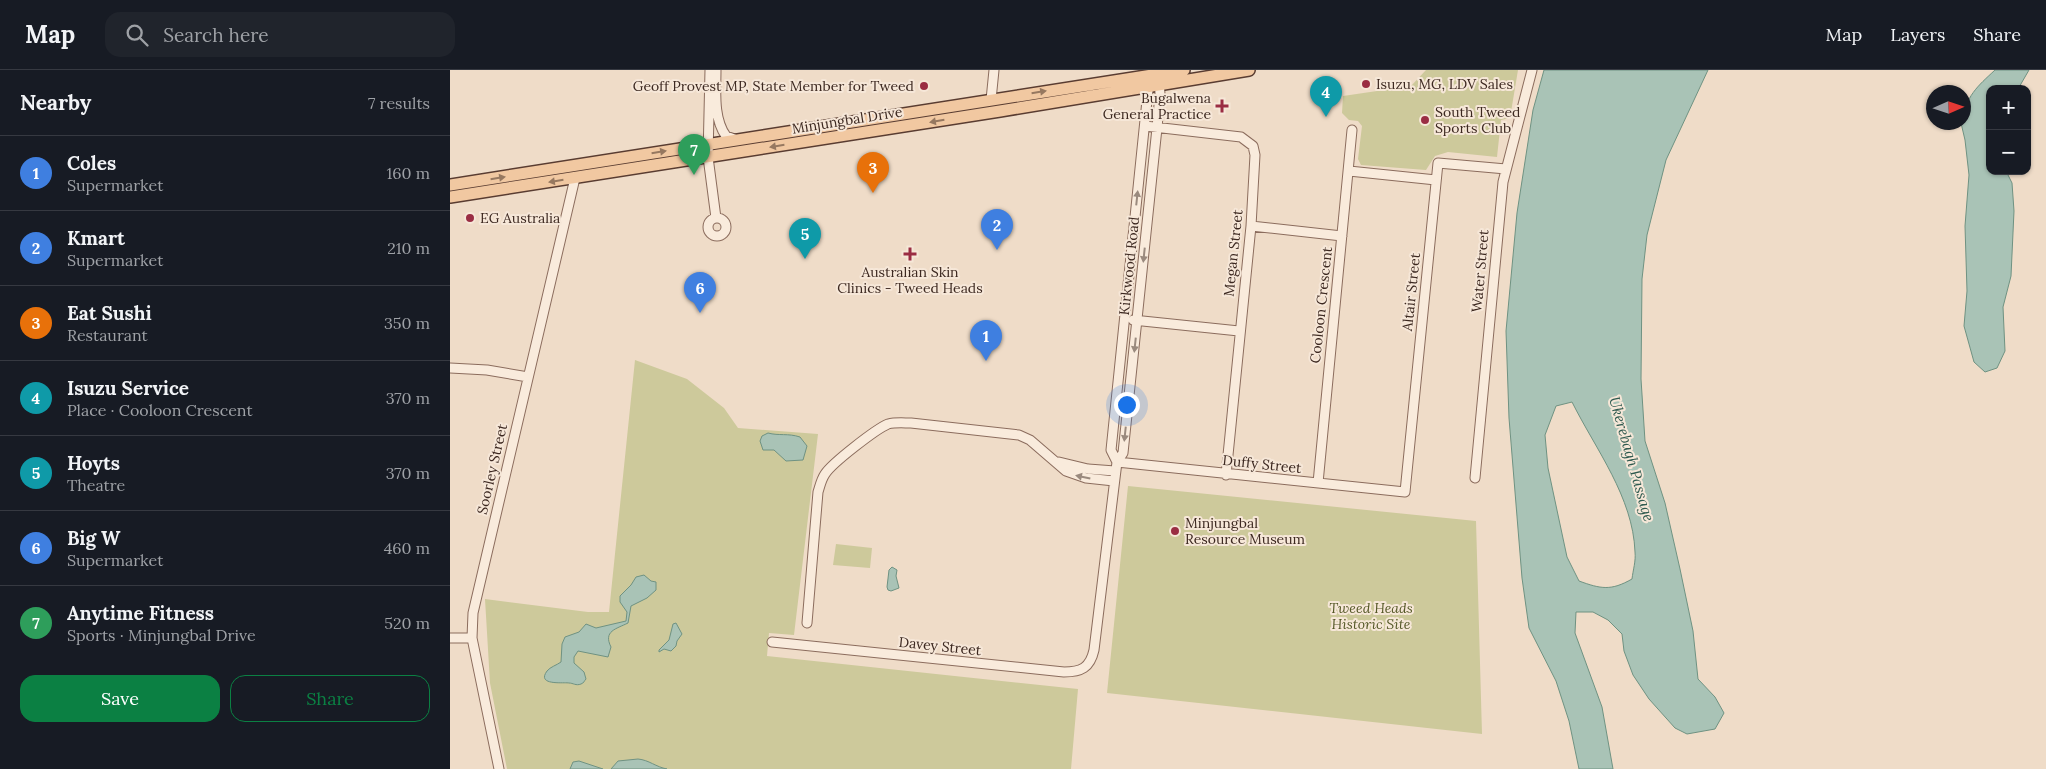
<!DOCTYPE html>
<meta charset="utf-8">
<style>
:root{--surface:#171b24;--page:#20242c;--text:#f1f3f6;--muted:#9ea1a6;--line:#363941;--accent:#0b8043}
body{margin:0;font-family:Lora,serif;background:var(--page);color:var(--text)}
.controls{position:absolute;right:15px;top:15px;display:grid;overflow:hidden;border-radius:10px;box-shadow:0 1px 4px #0004}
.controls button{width:45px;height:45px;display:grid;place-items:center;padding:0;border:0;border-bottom:1px solid var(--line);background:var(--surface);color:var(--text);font:25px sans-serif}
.compass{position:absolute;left:1476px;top:15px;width:45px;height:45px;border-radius:50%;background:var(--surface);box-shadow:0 1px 4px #0004;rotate:87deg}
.you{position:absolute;left:676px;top:334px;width:18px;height:18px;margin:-12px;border:4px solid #fff;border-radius:50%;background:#1a73e8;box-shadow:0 0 0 8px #1a73e833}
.badge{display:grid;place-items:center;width:32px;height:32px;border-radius:50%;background:var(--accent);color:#fff;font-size:16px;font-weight:700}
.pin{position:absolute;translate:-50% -41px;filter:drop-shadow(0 1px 2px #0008)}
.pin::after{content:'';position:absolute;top:26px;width:18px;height:15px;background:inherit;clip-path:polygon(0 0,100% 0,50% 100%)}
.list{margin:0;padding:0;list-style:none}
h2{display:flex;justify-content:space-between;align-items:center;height:65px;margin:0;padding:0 20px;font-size:21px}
h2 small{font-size:16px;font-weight:400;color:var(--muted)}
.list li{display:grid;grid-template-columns:32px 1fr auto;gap:15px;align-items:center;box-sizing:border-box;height:75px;padding:0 20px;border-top:1px solid var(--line)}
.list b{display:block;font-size:19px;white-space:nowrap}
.list p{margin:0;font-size:16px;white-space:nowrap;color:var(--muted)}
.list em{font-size:16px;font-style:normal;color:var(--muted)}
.actions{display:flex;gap:10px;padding:15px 20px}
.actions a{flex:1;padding:11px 0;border:1px solid var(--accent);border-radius:15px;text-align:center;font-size:18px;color:var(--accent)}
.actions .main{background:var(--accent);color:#fff}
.icon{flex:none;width:28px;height:28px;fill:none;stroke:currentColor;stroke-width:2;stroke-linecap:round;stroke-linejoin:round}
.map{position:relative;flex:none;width:1596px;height:699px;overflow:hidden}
header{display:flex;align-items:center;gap:30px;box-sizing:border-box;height:70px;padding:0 25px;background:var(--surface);border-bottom:1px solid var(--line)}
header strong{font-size:24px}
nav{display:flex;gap:28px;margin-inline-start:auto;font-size:18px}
.search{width:350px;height:45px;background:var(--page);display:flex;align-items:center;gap:12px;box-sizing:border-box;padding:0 18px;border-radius:15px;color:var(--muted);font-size:19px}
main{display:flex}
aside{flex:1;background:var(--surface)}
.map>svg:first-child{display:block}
.green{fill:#cdc99b}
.water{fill:#a9c3b6;stroke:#6f9282;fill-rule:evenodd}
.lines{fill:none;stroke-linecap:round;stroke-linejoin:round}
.minor-casing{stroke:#8b6c5d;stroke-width:11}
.major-casing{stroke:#593c31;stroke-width:14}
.minor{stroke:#f9ebdc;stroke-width:9}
.major{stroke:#f1c8a1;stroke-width:11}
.oneway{fill:#967860}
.oneway2{fill:#9a8a7e}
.poi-dot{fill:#9a2d43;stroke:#f6e7d8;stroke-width:2}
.labels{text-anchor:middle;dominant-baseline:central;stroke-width:4;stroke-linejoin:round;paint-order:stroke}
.poi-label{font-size:14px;fill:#3c2820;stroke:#f6e7d8;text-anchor:start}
.street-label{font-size:14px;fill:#3c2820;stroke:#f6e7d8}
.park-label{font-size:14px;font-style:italic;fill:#555827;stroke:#f6e7d8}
.water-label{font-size:15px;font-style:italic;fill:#305b50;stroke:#f6e7d8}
</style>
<header>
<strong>Map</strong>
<div class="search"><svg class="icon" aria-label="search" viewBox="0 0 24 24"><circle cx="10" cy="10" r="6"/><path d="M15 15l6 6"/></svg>Search here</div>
<nav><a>Map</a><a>Layers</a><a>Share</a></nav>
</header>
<main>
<aside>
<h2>Nearby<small>7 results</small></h2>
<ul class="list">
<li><span class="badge" style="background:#3f7fe0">1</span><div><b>Coles</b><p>Supermarket</p></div><em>160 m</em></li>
<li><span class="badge" style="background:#3f7fe0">2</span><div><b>Kmart</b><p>Supermarket</p></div><em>210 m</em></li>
<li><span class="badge" style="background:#e8710a">3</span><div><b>Eat Sushi</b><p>Restaurant</p></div><em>350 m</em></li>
<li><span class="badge" style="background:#0f9aa8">4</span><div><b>Isuzu Service</b><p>Place · Cooloon Crescent</p></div><em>370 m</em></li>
<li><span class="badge" style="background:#0f9aa8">5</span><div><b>Hoyts</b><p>Theatre</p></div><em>370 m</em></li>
<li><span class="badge" style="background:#3f7fe0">6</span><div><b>Big W</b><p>Supermarket</p></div><em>460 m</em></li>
<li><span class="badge" style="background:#2e9e5b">7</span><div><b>Anytime Fitness</b><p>Sports · Minjungbal Drive</p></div><em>520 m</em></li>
</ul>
<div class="actions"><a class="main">Save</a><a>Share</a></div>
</aside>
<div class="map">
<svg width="1596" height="699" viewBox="0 0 1596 699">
<rect width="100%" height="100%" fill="#efdcc8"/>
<path class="green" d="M 976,0 L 1068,0 L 1060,48 L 1051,50 L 1047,87 L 998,82 L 985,86 L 976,100 L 911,95 L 908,89 L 912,56 L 908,51 L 899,50 L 892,43 L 893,26 L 961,16 Z
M 185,290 L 237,309 L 274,338 L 288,358 L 368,364 L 344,565 L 319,563 L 317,586 L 628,619 L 621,699 L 57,699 L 40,613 L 35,529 L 138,542 L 159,542 Z
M 678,416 L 1026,451 L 1032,664 L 657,623 Z
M 386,474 L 422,478 L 420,498 L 383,495 Z"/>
<path class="water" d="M 1094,0 L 1258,0 L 1216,90 L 1197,165 L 1192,209 L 1191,309 L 1195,371 L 1215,433 L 1230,499 L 1243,561 L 1248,609 L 1265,627 L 1274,643 L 1265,659 L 1237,664 L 1225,658 L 1199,629 L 1183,605 L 1174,581 L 1172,564 L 1158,550 L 1143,542 L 1126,542 L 1125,563 L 1152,637 L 1163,699 L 1129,699 L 1119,651 L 1106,611 L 1079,558 L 1072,508 L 1059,348 L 1056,261 L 1067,143 L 1083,40 ZM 1122,332 C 1146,380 1183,427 1185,482 C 1186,491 1183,500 1182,509 C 1161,521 1151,519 1129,511 L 1117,487 L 1098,398 L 1095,365 L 1106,336 Z
M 1545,0 L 1579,0 L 1568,19 L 1540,19 L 1540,101 L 1556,101 L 1562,113 L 1564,141 L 1561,206 L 1553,237 L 1555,281 L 1547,298 L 1535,302 L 1524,292 L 1514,256 L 1517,221 L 1515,156 L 1519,105 L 1515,70 L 1511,53 L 1514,52 C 1514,27 1528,16 1545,0 Z
M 318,363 C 329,366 338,363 350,367 L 357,376 L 353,390 L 336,391 L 324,380 L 313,380 L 310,371 L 312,366 Z
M 442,497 L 447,500 L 446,506 L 449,518 L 441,521 L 438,520 L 437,517 L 439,500 Z
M 194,505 L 201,511 L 206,512 L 206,520 L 197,528 L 181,536 L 178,553 C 166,559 153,561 161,577 L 158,587 L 128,581 L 124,587 L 124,593 L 134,602 L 136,609 C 134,611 134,613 131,614 C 126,616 123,613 119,613 C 114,612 86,616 97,601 C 100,597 107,595 111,592 L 112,574 L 115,567 L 129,562 L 136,554 L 146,558 L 176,551 L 177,542 L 170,532 L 170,526 L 181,515 L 186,507 Z
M 226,553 L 232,564 L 227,571 L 226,576 L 221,581 L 214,579 L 209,582 L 209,580 L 219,570 L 223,554 Z
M 188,689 C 199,690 206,697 217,699 L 161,699 L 168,691 Z
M 129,691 L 153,699 L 120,699 L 123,692 Z"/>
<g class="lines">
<g class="minor-casing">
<path id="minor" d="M 260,0 L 258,87 L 266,148
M 266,0 C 266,21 263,48 276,66 L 287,70
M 541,30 L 544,0
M 695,56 L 791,67 L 803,76 L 805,85 L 801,156 L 776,405
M 899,101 L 986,110
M258 157a9 9 0 1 1 18 0a9 9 0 1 1-18 0Z
M 801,156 L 892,166
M 683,250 L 789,261
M 0,298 L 37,300 L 78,307
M 609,392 L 638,399 L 665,401
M 667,392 L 955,422 L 988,93 L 1056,99
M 667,392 L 661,380 L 699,11
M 1025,408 L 1053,112 L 1082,0
M 868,413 L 902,60
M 357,553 L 368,422 C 370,416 371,410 375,404 C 382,393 426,359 438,354 C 446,352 454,353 461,353 L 569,365 L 580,370 L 616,401 L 636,408 L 664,411
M 0,568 L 22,568
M 322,572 L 614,602 C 631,602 640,598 644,580 L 667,392 L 673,383 L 707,58 L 710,24 L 709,10
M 49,699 L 22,568 L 23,543 L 125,108"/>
</g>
<g class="major-casing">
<path id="major" d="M 0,115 L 734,0
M 0,127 L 550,41 L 799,0"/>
</g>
<use href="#minor" class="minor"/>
<use href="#major" class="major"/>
</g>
<defs><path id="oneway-solid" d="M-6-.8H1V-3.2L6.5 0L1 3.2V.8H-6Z" transform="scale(1.25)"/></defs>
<g class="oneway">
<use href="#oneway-solid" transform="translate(589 22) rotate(-9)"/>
<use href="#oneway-solid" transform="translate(487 51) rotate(170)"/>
<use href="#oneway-solid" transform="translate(327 76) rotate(171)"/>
<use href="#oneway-solid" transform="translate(209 82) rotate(-9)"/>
<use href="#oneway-solid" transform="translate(48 108) rotate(-9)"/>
<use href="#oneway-solid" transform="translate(106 111) rotate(171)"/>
</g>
<g class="oneway2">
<use href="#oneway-solid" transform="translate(687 128) rotate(-84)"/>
<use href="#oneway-solid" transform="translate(694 185) rotate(96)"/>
<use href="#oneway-solid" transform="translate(685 275) rotate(96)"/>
<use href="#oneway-solid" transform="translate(675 364) rotate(96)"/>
<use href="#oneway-solid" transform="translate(633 407) rotate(-168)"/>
</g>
<g class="poi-dot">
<circle cx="916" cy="14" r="5"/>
<circle cx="474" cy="16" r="5"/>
<path d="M769.5 28.5h5v5h5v5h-5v5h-5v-5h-5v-5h5z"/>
<circle cx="975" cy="50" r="5"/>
<circle cx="20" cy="148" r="5"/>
<path d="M457.5 176.5h5v5h5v5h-5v5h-5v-5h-5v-5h5z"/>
<circle cx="725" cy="461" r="5"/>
</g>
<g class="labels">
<g class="poi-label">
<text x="926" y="14">Isuzu, MG, LDV Sales</text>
<text x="464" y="16" text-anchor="end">Geoff Provest MP, State Member for Tweed</text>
<text x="761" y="28" text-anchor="end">Bugalwena<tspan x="761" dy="16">General Practice</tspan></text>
<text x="985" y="42">South Tweed<tspan x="985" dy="16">Sports Club</tspan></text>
<text x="30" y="148">EG Australia</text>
<text x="460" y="202" text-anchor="middle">Australian Skin<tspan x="460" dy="16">Clinics - Tweed Heads</tspan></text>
<text x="735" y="453">Minjungbal<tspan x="735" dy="16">Resource Museum</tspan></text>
</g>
<g class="street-label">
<text transform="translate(397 50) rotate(-9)">Minjungbal Drive</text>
<text transform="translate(783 183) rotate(-84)">Megan Street</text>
<text transform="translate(679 196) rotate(-84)">Kirkwood Road</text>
<text transform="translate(1030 201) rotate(-85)">Water Street</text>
<text transform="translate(961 222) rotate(-84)">Altair Street</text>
<text transform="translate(871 235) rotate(-84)">Cooloon Crescent</text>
<text transform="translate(812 394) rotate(6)">Duffy Street</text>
<text transform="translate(42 399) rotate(-77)">Soorley Street</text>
<text transform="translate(490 576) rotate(6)">Davey Street</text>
</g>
<g class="park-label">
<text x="921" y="538">Tweed Heads<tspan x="921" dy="16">Historic Site</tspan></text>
</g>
<g class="water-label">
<text transform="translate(1182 389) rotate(74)">Ukerebagh Passage</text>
</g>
</g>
</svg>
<div class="controls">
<button>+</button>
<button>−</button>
</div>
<svg class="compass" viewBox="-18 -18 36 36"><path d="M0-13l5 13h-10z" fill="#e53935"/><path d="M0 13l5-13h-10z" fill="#9ea1a6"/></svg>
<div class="you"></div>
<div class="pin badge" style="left:536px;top:291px;background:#3f7fe0">1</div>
<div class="pin badge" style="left:547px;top:180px;background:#3f7fe0">2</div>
<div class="pin badge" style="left:423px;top:123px;background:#e8710a">3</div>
<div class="pin badge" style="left:876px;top:47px;background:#0f9aa8">4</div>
<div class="pin badge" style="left:355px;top:189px;background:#0f9aa8">5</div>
<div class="pin badge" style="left:250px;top:243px;background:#3f7fe0">6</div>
<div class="pin badge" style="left:244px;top:105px;background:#2e9e5b">7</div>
</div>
</main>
